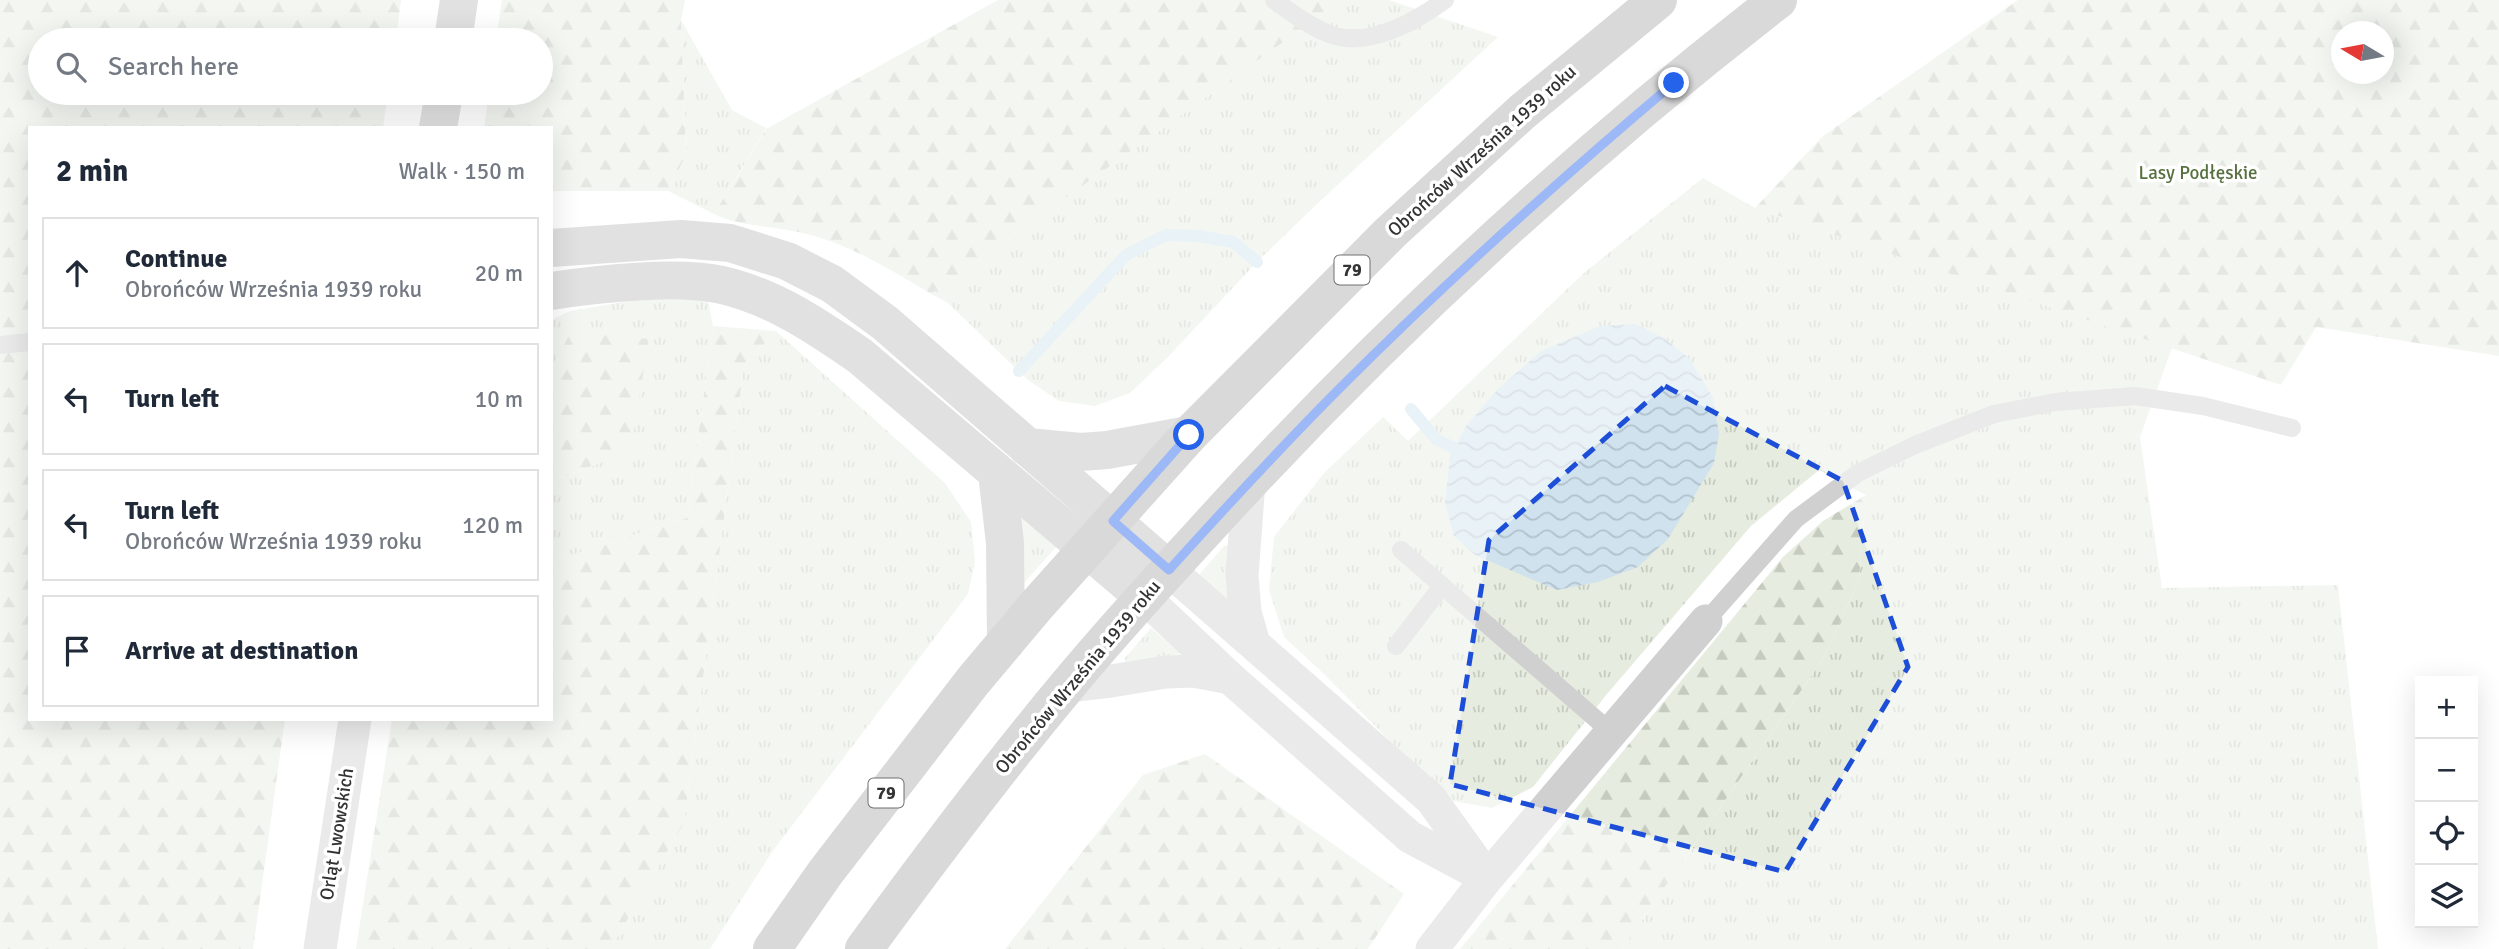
<!DOCTYPE html>
<meta charset="utf-8">
<style>
:root{--surface:#fff;--page:#f2f2f3;--text:#1f2937;--muted:#747a83;--line:#e0e1e3}
body{margin:0;font-family:Signika,sans-serif;background:var(--page);color:var(--text)}
.controls{position:absolute;right:21px;bottom:21px;display:grid;overflow:hidden;border-radius:0px;box-shadow:0 7px 28px #0002}
.controls button{width:63px;height:63px;display:grid;place-items:center;padding:0;border:0;border-bottom:2px solid var(--line);background:var(--surface);color:var(--text);font:35px sans-serif}
.compass{position:absolute;left:2331px;top:21px;width:63px;height:63px;border-radius:50%;background:var(--surface);box-shadow:0 7px 28px #0002;rotate:280deg}
.stop{position:absolute;width:21px;height:21px;margin:-16px;border:5px solid #2563eb;border-radius:50%;background:#fff}
.stop.end{background:#2563eb;border-color:#fff;box-shadow:0 2px 7px #0008}
.list{margin:0;padding:0;list-style:none}
h2{display:flex;justify-content:space-between;align-items:center;height:91px;margin:0;padding:0 28px;font-size:30px}
h2 small{font-size:23px;font-weight:400;color:var(--muted)}
.list li{display:grid;grid-template-columns:46px 1fr auto;gap:21px;align-items:center;box-sizing:border-box;height:112px;margin:0 14px 14px;padding:0 14px;border:2px solid var(--line);border-radius:0px}
.list b{display:block;font-size:26px;white-space:nowrap}
.list p{margin:0;font-size:23px;white-space:nowrap;color:var(--muted)}
.list em{font-size:23px;font-style:normal;color:var(--muted)}
.icon{flex:none;width:38px;height:38px;fill:none;stroke:currentColor;stroke-width:2;stroke-linecap:round;stroke-linejoin:round}
.map{position:relative;flex:none;width:2499px;height:949px;overflow:hidden}
.search{position:absolute;background:var(--surface);box-shadow:0 7px 28px #0002;left:28px;top:28px;width:525px;height:77px;display:flex;align-items:center;gap:18px;box-sizing:border-box;padding:0 24px;border-radius:38px;color:var(--muted);font-size:26px}
.panel{position:absolute;background:var(--surface);box-shadow:0 7px 28px #0002;left:28px;top:126px;width:525px;height:595px;border-radius:0px}
.map>svg:first-child{display:block}
.grass{fill:url(#grass-tufts)}
.forest{fill:url(#forest-firs);fill-rule:evenodd}
.water{fill:url(#water-waves)}
.lines{fill:none;stroke-linecap:round;stroke-linejoin:round}
.stream{stroke:#cfe2ee;stroke-width:12}
.lane{stroke:#d0d0d0;stroke-width:18}
.street{stroke:#d0d0d0;stroke-width:33}
.secondary{stroke:#bdbdbd;stroke-width:38}
.primary{stroke:#ababab;stroke-width:38}
.route{stroke:#2563eb;stroke-width:9}
.marked{fill:none;stroke:#1d4ed8;stroke-width:5;stroke-dasharray:14 9;stroke-linejoin:round}
.labels{text-anchor:middle;dominant-baseline:central;stroke-width:7;stroke-linejoin:round;paint-order:stroke}
.shield{fill:#fff;stroke:#707070;stroke-width:2}
.shield-label{font-size:18px;font-weight:bold;fill:#333}
.street-label{font-size:19px;fill:#333;stroke:#fff}
.park-label{font-size:19px;fill:#56703f;stroke:#fff}
</style>
<div class="map">
<svg width="2499" height="949" viewBox="0 0 2499 949">
<defs>
<pattern id="grass-tufts" width="24" height="20" patternUnits="userSpaceOnUse" patternTransform="scale(1.75)"><rect width="24" height="20" fill="#e6ecdf"/><path d="M3 7l-1-3M5 7V3M7 7l1-3M15 17l-1-3M17 17v-4M19 17l1-3" fill="none" stroke="#c6cbc0"/></pattern>
<pattern id="forest-firs" width="22" height="20" patternUnits="userSpaceOnUse" patternTransform="scale(1.75)"><rect width="22" height="20" fill="#e6ecdf"/><path d="M5 1l3.5 6h-7zM16 11l3.5 6h-7z" fill="#c6cbc0"/></pattern>
<pattern id="water-waves" width="16" height="10" patternUnits="userSpaceOnUse" patternTransform="scale(1.75)"><rect width="16" height="10" fill="#cfe2ee"/><path d="M0 5q4-4 8 0t8 0" fill="none" stroke="#b2c2cd"/></pattern>
</defs>
<rect width="100%" height="100%" fill="#fff"/>
<path class="grass" d="M 1342,0 L 1389,0 L 1498,37 L 1317,204 L 1257,262 L 1167,358 L 1130,393 L 1095,406 L 1059,401 L 1028,380 L 948,303 L 931,294 Z
M 681,20 L 732,110 L 766,128 L 714,214 L 668,191 L 686,154 Z
M 1703,178 L 1755,208 L 2172,348 L 2140,437 L 2162,588 L 2338,585 L 2378,949 L 1622,949 L 1823,659 L 1859,580 L 1866,495 L 1819,470 L 1751,526 L 1607,694 L 1533,787 L 1492,808 L 1448,800 L 1324,674 L 1284,637 L 1269,590 L 1274,537 L 1324,473 L 1383,417 L 1408,441 L 1585,272 Z
M 635,300 L 708,300 L 713,326 L 687,518 L 551,562 L 551,482 L 630,451 L 571,333 L 551,368 L 551,320 L 570,311 Z
M 776,331 L 945,483 L 971,522 L 975,562 L 968,594 L 772,852 L 710,949 L 610,949 L 684,823 L 744,365 Z
M 1011,499 L 1057,546 L 1024,583 Z
M 1229,545 L 1228,600 L 1198,576 L 1224,546 Z
M 1151,628 L 1181,654 L 1125,662 L 1125,658 Z"/>
<path class="forest" d="M 0,0 L 401,0 L 396,40 L 40,40 L 40,93 L 388,93 L 383,128 L 30,128 L 30,719 L 285,719 L 253,949 L 0,949 Z
M 502,0 L 685,0 L 681,20 L 686,155 L 668,191 L 551,191 L 551,128 L 484,128 L 489,93 L 541,93 L 541,40 L 496,40 Z
M 998,0 L 1342,0 L 931,294 C 889,269 847,242 798,232 C 770,225 740,227 714,214 L 766,129 Z
M 2018,0 L 2499,0 L 2499,356 L 2316,327 L 2281,385 L 1755,208 L 1823,136 ZM 2342,32 L 2384,32 L 2384,74 L 2342,74 Z
M 713,326 L 776,331 L 744,365 L 684,823 L 610,949 L 356,949 L 392,719 L 551,719 L 551,562 L 687,518 Z
M 571,332 L 649,339 L 630,451 L 551,482 L 551,368 Z
M 1866,495 L 1859,580 L 1823,659 L 1622,949 L 1460,949 L 1783,557 L 1823,521 Z
M 1205,754 L 1404,894 L 1368,949 L 1005,949 L 1143,775 Z"/>
<path class="water" d="M 1635,324 L 1665,339 L 1690,359 L 1713,398 L 1719,434 L 1714,463 L 1668,539 L 1638,567 L 1598,582 L 1557,590 L 1475,555 L 1454,536 L 1445,503 L 1450,456 L 1466,426 L 1497,390 L 1541,351 L 1600,326 Z"/>
<g class="lines">
<path class="stream" d="M 1019,371 L 1126,255 L 1166,235 L 1199,236 L 1233,242 L 1257,262
M 1411,409 L 1436,439 L 1454,448"/>
<path class="lane" d="M 1274,0 C 1291,13 1309,26 1329,34 C 1367,49 1415,22 1445,0
M 0,345 L 30,342
M 1401,550 L 1611,732
M 1706,621 L 1796,519 L 1858,473 L 1915,445 L 1994,414 L 2056,402 L 2135,396 L 2203,406 L 2292,428
M 1396,646 L 1442,586"/>
<path class="street" d="M 1249,482 L 1242,575 L 1245,612 L 1254,644
M 1169,570 L 1431,799 L 1484,873
M 1144,597 L 1230,678 L 1410,837 L 1487,878
M 1067,686 L 1111,681 L 1166,672 L 1194,671 L 1230,678
M 320,949 L 355,719
M 1432,949 L 1487,878 L 1706,621"/>
<path class="secondary" d="M 453,40 L 459,0
M 438,128 L 444,93
M 551,248 L 681,239 L 730,243 L 787,261 L 832,284 L 885,323 L 1169,570
M 551,291 C 597,284 678,275 722,285 C 774,297 818,327 860,356 L 1144,597
M 1027,447 L 1081,452 L 1107,450 L 1189,435
M 997,473 L 1005,543 L 1006,642"/>
<path class="primary" d="M 772,949 L 825,873 L 973,681 L 1036,606 L 1189,435 L 1391,232 L 1522,112 L 1658,0
M 864,949 C 929,860 996,771 1067,686 C 1109,635 1154,586 1199,537 C 1376,342 1570,161 1778,0"/>
</g>
<g class="lines">
<path class="route" d="M 1189,435 L 1113,521 L 1169,570 C 1225,508 1281,447 1340,388 C 1447,281 1559,180 1674,83"/>
</g>
<path d="M0 0H2499V949H0ZM 1665,386 L 1843,481 L 1908,667 L 1785,872 L 1450,784 L 1489,540 Z" fill="#fff" fill-opacity=".55" fill-rule="evenodd"/>
<path class="marked" d="M 1665,386 L 1843,481 L 1908,667 L 1785,872 L 1450,784 L 1489,540 Z"/>
<g class="labels">
<g class="shield">
<rect x="1334.5" y="255.5" width="35" height="29" rx="5"/>
<rect x="868.5" y="778.5" width="35" height="29" rx="5"/>
</g>
<g class="shield-label">
<text x="1352" y="270">79</text>
<text x="886" y="793">79</text>
</g>
<g class="street-label">
<text transform="translate(1482 151) rotate(-42)">Obrońców Września 1939 roku</text>
<text transform="translate(1078 677) rotate(-50)">Obrońców Września 1939 roku</text>
<text transform="translate(337 834) rotate(-81)">Orląt Lwowskich</text>
</g>
<g class="park-label">
<text x="2198" y="173">Lasy Podłęskie</text>
</g>
</g>
</svg>
<div class="controls">
<button>+</button>
<button>−</button>
<button><svg class="icon" aria-label="locate" viewBox="0 0 24 24"><circle cx="12" cy="12" r="6"/><path d="M12 2v4M12 18v4M2 12h4M18 12h4"/></svg></button>
<button><svg class="icon" aria-label="layers" viewBox="0 0 24 24"><path d="M12 4l9 5-9 5-9-5zM3 14l9 5 9-5"/></svg></button>
</div>
<svg class="compass" viewBox="-18 -18 36 36"><path d="M0-13l5 13h-10z" fill="#e53935"/><path d="M0 13l5-13h-10z" fill="#747a83"/></svg>
<div class="stop" style="left:1189px;top:435px"></div>
<div class="stop end" style="left:1674px;top:83px"></div>
<div class="search"><svg class="icon" aria-label="search" viewBox="0 0 24 24"><circle cx="10" cy="10" r="6"/><path d="M15 15l6 6"/></svg>Search here</div>
<section class="panel">
<h2>2 min<small>Walk · 150 m</small></h2>
<ul class="list">
<li><svg class="icon" aria-label="ahead" viewBox="0 0 24 24"><path d="M12 20V5M6 11l6-6 6 6"/></svg><div><b>Continue</b><p>Obrońców Września 1939 roku</p></div><em>20 m</em></li>
<li><svg class="icon" aria-label="left" viewBox="0 0 24 24"><path d="M17 20v-9H6M10 6l-5 5 5 5"/></svg><div><b>Turn left</b></div><em>10 m</em></li>
<li><svg class="icon" aria-label="left" viewBox="0 0 24 24"><path d="M17 20v-9H6M10 6l-5 5 5 5"/></svg><div><b>Turn left</b><p>Obrońców Września 1939 roku</p></div><em>120 m</em></li>
<li><svg class="icon" aria-label="arrive" viewBox="0 0 24 24"><path d="M6 21V4h12l-3 4 3 4H6"/></svg><div><b>Arrive at destination</b></div></li>
</ul>
</section>
</div>
